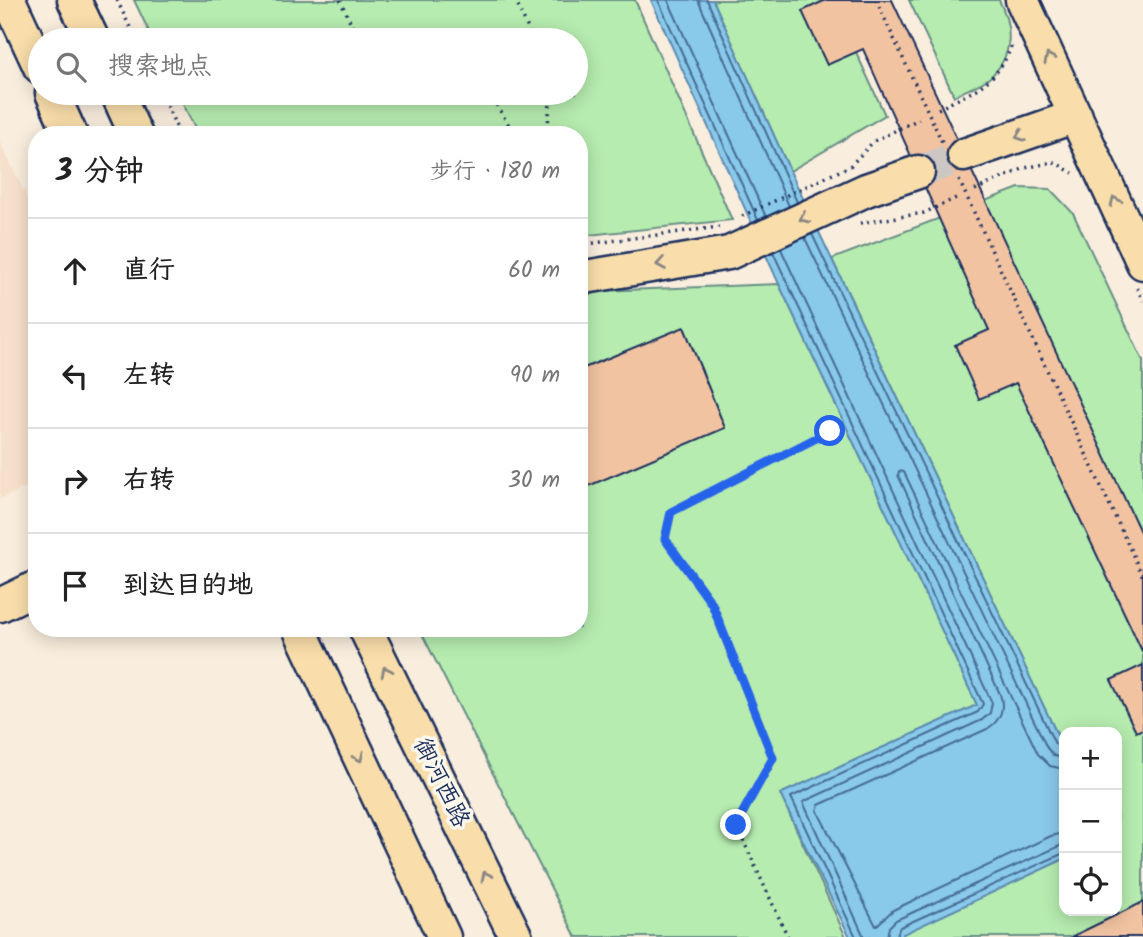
<!DOCTYPE html>
<html lang="zh">
<meta charset="utf-8">
<style>
:root{--surface:#fff;--page:#f2f2f2;--text:#222;--muted:#767676;--line:#e0e0e0}
body{margin:0;font-family:Kalam,"LXGW WenKai TC",sans-serif;background:var(--page);color:var(--text)}
.controls{position:absolute;right:21px;bottom:21px;display:grid;overflow:hidden;border-radius:14px;box-shadow:0 4px 18px #0003}
.controls button{width:63px;height:63px;display:grid;place-items:center;padding:0;border:0;border-bottom:2px solid var(--line);background:var(--surface);color:var(--text);font:35px sans-serif}
.stop{position:absolute;width:21px;height:21px;margin:-16px;border:5px solid #2563eb;border-radius:50%;background:#fff}
.stop.end{background:#2563eb;border-color:#fff;box-shadow:0 2px 7px #0008}
.list{margin:0;padding:0;list-style:none}
h2{display:flex;justify-content:space-between;align-items:center;height:91px;margin:0;padding:0 28px;font-size:30px}
h2 small{font-size:23px;font-weight:400;color:var(--muted)}
.list li{display:grid;grid-template-columns:46px 1fr auto;gap:21px;align-items:center;box-sizing:border-box;height:105px;padding:0 28px;border-top:2px solid var(--line)}
.list b{display:block;font-size:26px;white-space:nowrap}
.list em{font-size:23px;font-style:normal;color:var(--muted)}
.icon{flex:none;width:38px;height:38px;fill:none;stroke:currentColor;stroke-width:2;stroke-linecap:round;stroke-linejoin:round}
.map{position:relative;flex:none;width:1143px;height:937px;overflow:hidden}
.search{position:absolute;background:var(--surface);box-shadow:0 4px 18px #0003;left:28px;top:28px;width:560px;height:77px;display:flex;align-items:center;gap:18px;box-sizing:border-box;padding:0 24px;border-radius:38px;color:var(--muted);font-size:26px}
.panel{position:absolute;background:var(--surface);box-shadow:0 4px 18px #0003;left:28px;top:126px;width:560px;height:511px;border-radius:28px}
.map>svg:first-child{display:block}
.built{fill:#f7e0cb}
.green{fill:#b6ecaf;stroke:#688e86;stroke-width:2}
.water{fill:#89c9ea;stroke:#5d8bb2;stroke-width:2}
.lines{fill:none;stroke-linecap:round;stroke-linejoin:round}
.shore{stroke:#476d96;stroke-width:2}
.building{fill:#f1c3a1;stroke:#1b2f5e;stroke-width:2}
.major-tunnel{stroke:#cdc7c4;stroke-width:32;stroke-dasharray:32 16;stroke-linecap:butt}
.major-casing{stroke:#1b2f5e;stroke-width:37}
.path{stroke:#1b2f5e;stroke-width:3.5;stroke-dasharray:2 5;stroke-linecap:butt}
.major{stroke:#f9deab;stroke-width:32}
.oneway{stroke:#8a8684}
.route{stroke:#2563eb;stroke-width:9}
.labels{text-anchor:middle;dominant-baseline:central;stroke-width:7;stroke-linejoin:round;paint-order:stroke}
.street-label{font-size:24px;fill:#1b2f5e;stroke:#fbf7ec}
</style>
<div class="map">
<svg width="1143" height="937" viewBox="0 0 1143 937">
<rect width="100%" height="100%" fill="#f9eddd"/>
<filter id="ink" filterUnits="userSpaceOnUse"><feTurbulence type="fractalNoise" baseFrequency=".0143" numOctaves="2"/><feDisplacementMap in="SourceGraphic" scale="14" xChannelSelector="R" yChannelSelector="G"/><feConvolveMatrix kernelMatrix="1 2 1 2 8 2 1 2 1" color-interpolation-filters="sRGB"/></filter>
<g filter="url(#ink)">
<path class="built" d="M 0,142 L 37,218 L 37,482 L 0,499 Z"/>
<path class="green" d="M 134,0 L 635,0 L 732,220 L 579,236 L 579,135 L 198,135 L 178,93 L 576,93 L 576,40 L 153,40 Z
M 713,0 L 832,0 L 885,115 L 790,171 Z
M 909,0 L 999,0 C 1012,26 1015,56 989,78 C 980,85 965,90 954,96 Z
M 1019,188 L 1050,189 L 1073,213 L 1143,361 L 1143,937 L 903,937 L 902,934 L 1064,859 L 1064,911 L 1117,911 L 1117,732 L 1064,732 L 1064,749 L 832,259 Z
M 779,284 L 977,705 L 780,794 L 846,937 L 576,937 L 419,628 L 579,628 L 579,299 L 600,291 Z"/>
<path class="water" d="M 651,0 L 713,0 L 790,171 L 1064,749 L 1064,859 L 903,934 L 904,937 L 850,937 L 780,794 L 977,705 L 779,284 Z"/>
<g class="lines">
<path class="shore" d="M 658,0 L 758,220
M 668,0 L 766,217
M 698,0 L 789,206
M 707,0 L 797,202
M 812,234 L 1055,744 L 1064,749
M 805,238 L 1047,748 L 1054,756 L 1064,758
M 781,249 L 992,703 L 990,713 L 982,720 L 803,802 L 864,937
M 773,252 L 983,704 L 978,712 L 791,797 L 856,937
M 1064,769 L 1050,766 L 1038,754 L 904,472 L 899,471 L 898,475 L 1000,694 C 1005,709 1000,721 987,729 L 819,805 L 817,810 L 876,926 L 893,910 L 1051,836 L 1064,833
M 887,937 L 889,927 L 896,920 L 1064,844
M 896,937 L 900,927 L 1064,853"/>
</g>
<path class="building" d="M 826,0 L 892,0 L 1143,538 L 1143,653 L 1016,383 L 979,399 L 955,345 L 989,330 L 863,49 L 827,65 L 802,11 Z
M 684,327 L 725,428 L 579,490 L 579,370 Z
M 1143,665 L 1143,729 L 1136,732 L 1111,680 Z
M 1143,902 L 1143,937 L 1071,937 Z"/>
<g class="lines">
<path class="major-tunnel" d="M 918,172 L 964,155"/>
<g class="major-casing">
<path id="major" d="M 9,0 L 40,67
M 74,0 L 93,40
M 1022,0 L 1143,263
M 52,93 L 71,135
M 117,93 L 136,135
M 964,155 L 1076,116
M 579,278 L 729,253 L 866,190 L 918,172
M 0,605 L 37,587
M 299,628 L 444,937
M 365,628 L 516,937"/>
</g>
<path class="path" d="M 117,0 L 136,40
M 340,0 L 355,32 L 386,40
M 515,0 L 533,40
M 876,0 L 943,144
M 161,93 L 180,135
M 489,93 L 515,135
M 938,109 C 974,91 1000,82 1013,41
M 502,135 L 512,130
M 547,135 L 551,93
M 959,180 L 1143,577
M 975,190 L 1025,168 L 1054,162 L 1073,173
M 742,216 L 850,166 L 874,141 L 919,119
M 860,223 L 924,213 L 956,198
M 579,245 L 719,227
M 1137,288 L 1143,301
M 788,937 L 736,825 L 773,758 L 712,604 L 665,539 L 671,512 L 830,431"/>
<use href="#major" class="major"/>
</g>
<defs><path id="oneway-chevron" d="M-2-3.5L2.5 0L-2 3.5" fill="none" stroke-width="1.6" stroke-linecap="round" stroke-linejoin="round" transform="scale(1.75)"/></defs>
<g class="oneway">
<use href="#oneway-chevron" transform="translate(1049 58) rotate(-115)"/>
<use href="#oneway-chevron" transform="translate(1020 136) rotate(161)"/>
<use href="#oneway-chevron" transform="translate(1115 201) rotate(-114)"/>
<use href="#oneway-chevron" transform="translate(804 218) rotate(155)"/>
<use href="#oneway-chevron" transform="translate(661 264) rotate(170)"/>
<use href="#oneway-chevron" transform="translate(386 671) rotate(-116)"/>
<use href="#oneway-chevron" transform="translate(359 757) rotate(65)"/>
<use href="#oneway-chevron" transform="translate(486 876) rotate(-116)"/>
</g>
</g>
<g class="lines" filter="url(#ink)">
<path class="route" d="M 736,825 L 773,758 L 712,604 L 665,539 L 671,512 L 830,431"/>
</g>
<g class="labels">
<g class="street-label">
<text transform="translate(441 783) rotate(64)">御河西路</text>
</g>
</g>
</svg>
<div class="controls">
<button>+</button>
<button>−</button>
<button><svg class="icon" aria-label="locate" viewBox="0 0 24 24"><circle cx="12" cy="12" r="6"/><path d="M12 2v4M12 18v4M2 12h4M18 12h4"/></svg></button>
</div>
<div class="stop" style="left:830px;top:431px"></div>
<div class="stop end" style="left:736px;top:825px"></div>
<div class="search"><svg class="icon" aria-label="search" viewBox="0 0 24 24"><circle cx="10" cy="10" r="6"/><path d="M15 15l6 6"/></svg>搜索地点</div>
<section class="panel">
<h2>3 分钟<small>步行 · 180 m</small></h2>
<ul class="list">
<li><svg class="icon" aria-label="ahead" viewBox="0 0 24 24"><path d="M12 20V5M6 11l6-6 6 6"/></svg><div><b>直行</b></div><em>60 m</em></li>
<li><svg class="icon" aria-label="left" viewBox="0 0 24 24"><path d="M17 20v-9H6M10 6l-5 5 5 5"/></svg><div><b>左转</b></div><em>90 m</em></li>
<li><svg class="icon" aria-label="right" viewBox="0 0 24 24"><path d="M7 20v-9h11M14 6l5 5-5 5"/></svg><div><b>右转</b></div><em>30 m</em></li>
<li><svg class="icon" aria-label="arrive" viewBox="0 0 24 24"><path d="M6 21V4h12l-3 4 3 4H6"/></svg><div><b>到达目的地</b></div></li>
</ul>
</section>
</div>
